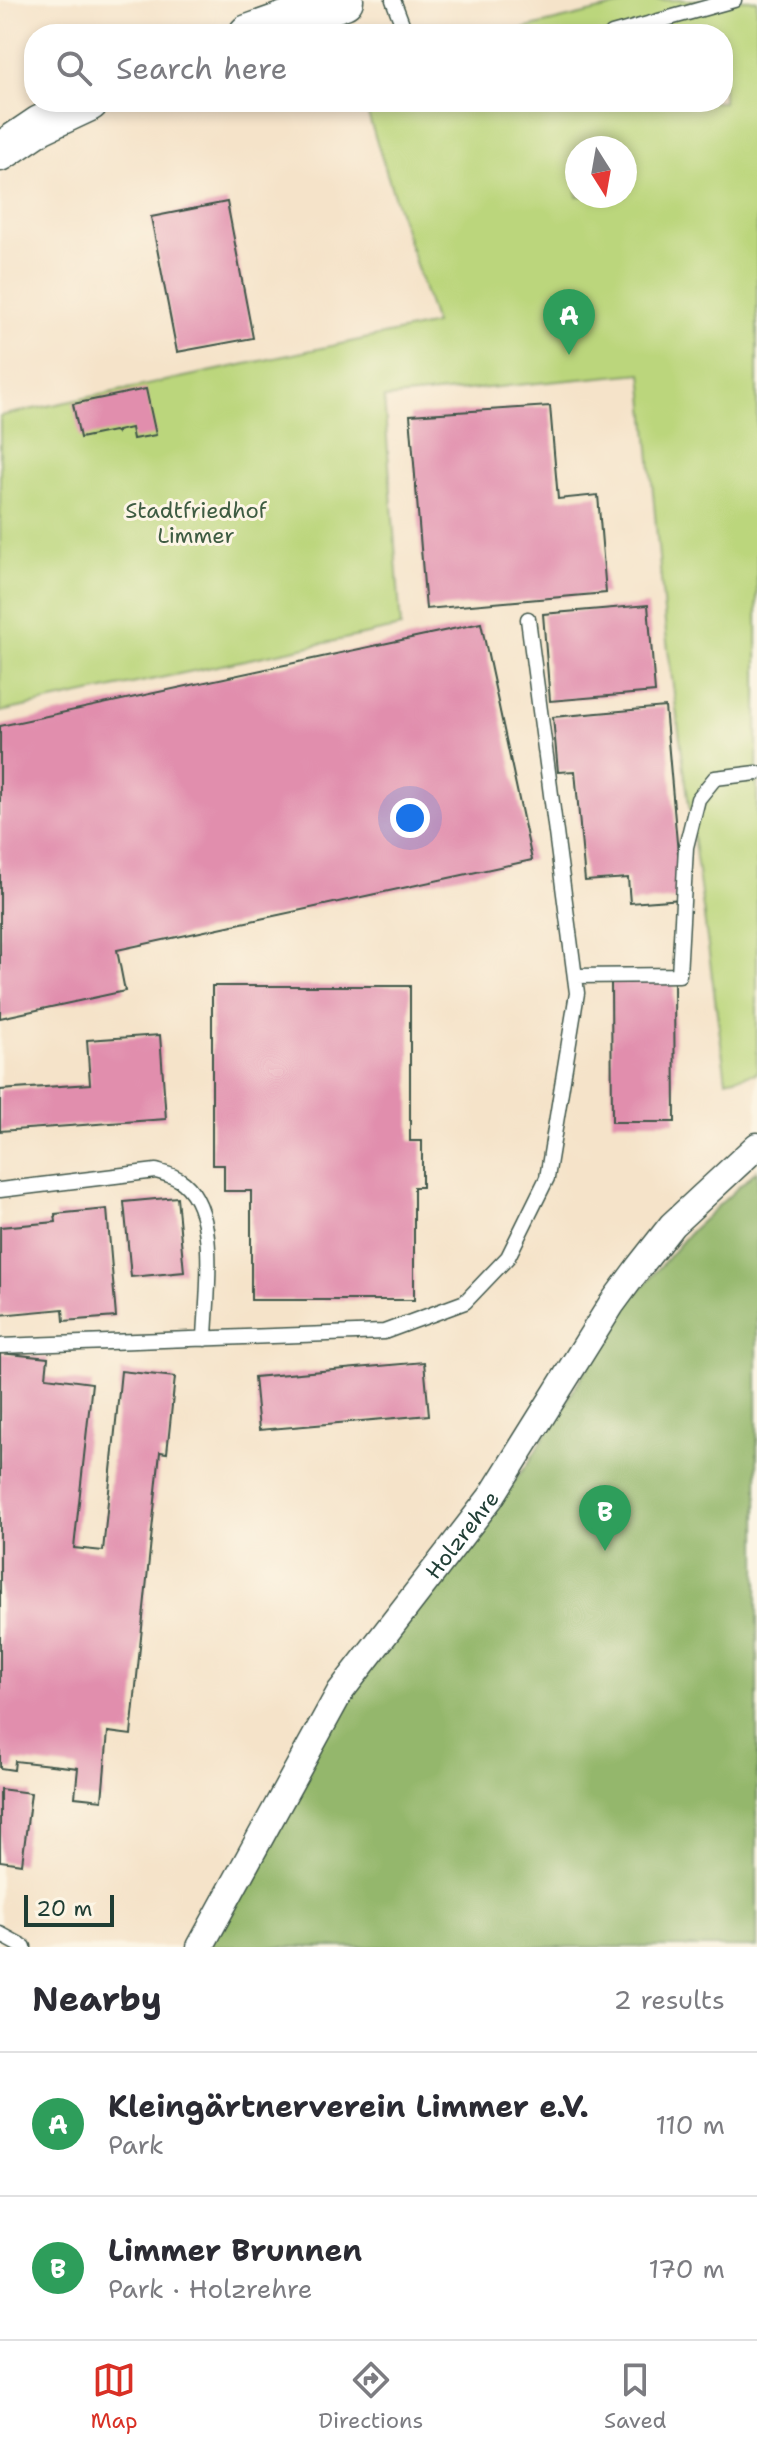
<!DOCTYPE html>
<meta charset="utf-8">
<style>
:root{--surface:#fff;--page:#f2f2f3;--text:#2b2b33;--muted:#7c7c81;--line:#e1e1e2;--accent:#d93025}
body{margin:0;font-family:"Shantell Sans",sans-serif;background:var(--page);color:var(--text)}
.compass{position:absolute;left:565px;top:136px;width:72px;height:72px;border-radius:50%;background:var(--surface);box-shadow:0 4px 12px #0003;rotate:169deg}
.scale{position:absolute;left:24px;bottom:20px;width:90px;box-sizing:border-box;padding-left:8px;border:4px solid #1f3d34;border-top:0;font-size:22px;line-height:28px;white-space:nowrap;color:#1f3d34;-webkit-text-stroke:6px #fcf5e5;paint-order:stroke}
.you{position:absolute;left:410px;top:818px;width:28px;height:28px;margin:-20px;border:6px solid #fff;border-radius:50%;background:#1a73e8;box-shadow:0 0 0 12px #1a73e833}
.badge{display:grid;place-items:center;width:52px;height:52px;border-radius:50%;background:var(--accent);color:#fff;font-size:26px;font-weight:700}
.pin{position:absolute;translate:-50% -66px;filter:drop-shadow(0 2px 4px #0008)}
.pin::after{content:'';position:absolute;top:42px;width:28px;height:24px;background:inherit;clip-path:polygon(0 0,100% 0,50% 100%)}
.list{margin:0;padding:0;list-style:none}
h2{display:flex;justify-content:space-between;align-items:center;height:104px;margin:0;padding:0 32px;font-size:34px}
h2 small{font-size:26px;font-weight:400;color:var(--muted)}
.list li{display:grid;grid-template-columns:52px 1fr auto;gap:24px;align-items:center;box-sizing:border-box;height:144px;padding:0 32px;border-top:2px solid var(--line)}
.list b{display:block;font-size:30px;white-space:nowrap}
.list p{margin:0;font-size:26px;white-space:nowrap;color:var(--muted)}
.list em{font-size:26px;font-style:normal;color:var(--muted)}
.icon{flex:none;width:44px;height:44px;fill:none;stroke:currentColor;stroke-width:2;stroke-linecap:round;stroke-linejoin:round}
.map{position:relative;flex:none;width:757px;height:1947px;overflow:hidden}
.search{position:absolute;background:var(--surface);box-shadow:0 4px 12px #0003;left:24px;right:24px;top:24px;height:88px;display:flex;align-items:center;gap:20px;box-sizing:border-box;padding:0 28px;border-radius:32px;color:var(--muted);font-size:30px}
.sheet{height:392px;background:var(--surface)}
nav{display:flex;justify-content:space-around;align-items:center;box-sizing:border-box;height:112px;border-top:2px solid var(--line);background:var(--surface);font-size:22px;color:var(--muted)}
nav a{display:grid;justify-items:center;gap:4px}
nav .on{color:var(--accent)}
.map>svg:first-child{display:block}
.green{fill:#bbd67c;stroke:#6d8a58;stroke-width:2;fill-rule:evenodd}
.forest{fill:#94b76c;stroke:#5a7a50;stroke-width:2}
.building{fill:#e18ead}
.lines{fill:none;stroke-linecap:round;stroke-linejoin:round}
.service-casing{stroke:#3f564a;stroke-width:17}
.minor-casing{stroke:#3f564a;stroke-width:29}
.secondary-casing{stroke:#3f564a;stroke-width:41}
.service{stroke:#fff;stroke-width:14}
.minor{stroke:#fff;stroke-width:26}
.secondary{stroke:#fff;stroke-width:38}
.labels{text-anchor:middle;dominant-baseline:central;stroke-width:6;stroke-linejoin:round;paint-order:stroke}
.park-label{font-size:22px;fill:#3e5c42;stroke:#fcf5e5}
.street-label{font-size:22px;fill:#1f3d34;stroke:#fcf5e5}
</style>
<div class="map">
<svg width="757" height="1947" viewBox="0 0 757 1947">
<rect width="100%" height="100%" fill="#fcf5e5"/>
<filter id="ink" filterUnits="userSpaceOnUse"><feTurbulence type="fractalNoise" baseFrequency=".0125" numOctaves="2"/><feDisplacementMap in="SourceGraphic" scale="16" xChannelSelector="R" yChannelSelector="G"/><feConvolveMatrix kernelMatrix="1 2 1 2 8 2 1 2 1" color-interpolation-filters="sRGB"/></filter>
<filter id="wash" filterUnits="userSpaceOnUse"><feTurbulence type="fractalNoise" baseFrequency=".006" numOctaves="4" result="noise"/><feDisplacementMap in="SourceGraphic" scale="32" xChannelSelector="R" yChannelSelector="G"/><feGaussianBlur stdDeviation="1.8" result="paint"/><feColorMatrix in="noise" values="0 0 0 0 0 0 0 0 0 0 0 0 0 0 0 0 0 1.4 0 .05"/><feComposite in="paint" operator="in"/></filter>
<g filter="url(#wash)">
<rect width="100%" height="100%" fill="#f5e3c9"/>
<path class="green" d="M 642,0 L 757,0 L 757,1073 L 726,1080 L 666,634 L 642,373 L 384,398 L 401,627 L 0,712 L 0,416 L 435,324 L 364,102 L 723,102 L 723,34 L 502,34 ZM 577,148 L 625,148 L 625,196 L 577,196 Z"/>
<path class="forest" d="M 757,1170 L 757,1947 L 208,1947 L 339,1709 L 529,1462 L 624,1308 L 692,1230 Z"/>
<g id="blocks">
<path class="building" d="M 227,202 L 253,338 L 177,352 L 151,217 Z
M 146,389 L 156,435 L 133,439 L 131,428 L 117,431 L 117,433 L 114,431 L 80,438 L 73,404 Z
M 550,406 L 558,499 L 598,495 L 606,593 L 426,609 L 410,415 Z
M 648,605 L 655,692 L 550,701 L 543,614 Z
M 481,623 L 532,860 L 117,950 L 125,991 L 0,1018 L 0,726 Z
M 665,707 L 682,899 L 630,903 L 628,878 L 585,881 L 575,771 L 558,772 L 553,717 Z
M 674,981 L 675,1122 L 612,1122 L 611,982 Z
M 212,986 L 410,986 L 410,1141 L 422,1141 L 422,1187 L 414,1187 L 414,1300 L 251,1300 L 251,1191 L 224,1191 L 224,1165 L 212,1165 Z
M 160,1035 L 166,1119 L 0,1131 L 0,1090 L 90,1084 L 87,1040 Z
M 177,1197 L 184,1272 L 131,1277 L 124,1202 Z
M 107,1209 L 116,1317 L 64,1321 L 63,1309 L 0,1315 L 0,1227 L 56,1222 L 55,1214 Z
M 0,1353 L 48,1358 L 46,1377 L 92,1383 L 74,1548 L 103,1551 L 121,1371 L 175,1377 L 167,1453 L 160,1452 L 131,1735 L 108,1732 L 102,1800 L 75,1797 L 78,1768 L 15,1761 L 14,1770 L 0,1768 Z
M 424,1362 L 429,1415 L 259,1430 L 254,1377 Z
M 0,1789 L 31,1793 L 22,1864 L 0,1861 Z"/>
</g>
</g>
<g filter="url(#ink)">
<use href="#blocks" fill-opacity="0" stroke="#3f564a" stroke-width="2"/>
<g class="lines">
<g class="service-casing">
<path id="service" d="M 393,0 L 406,34
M 612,34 L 734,0
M 575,976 L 679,975 L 686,847 L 698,799 L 715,778 L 757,773
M 0,1190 L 156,1171 C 166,1174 176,1176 184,1183 C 220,1214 206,1296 205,1339
M 0,1346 L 384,1332 L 465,1302 L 508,1257 L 547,1178 L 577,993 L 528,619
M 0,1934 L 24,1947"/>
</g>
<g class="minor-casing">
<g id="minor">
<path id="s1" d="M 200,1947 L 340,1692 L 491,1497 L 611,1305 L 639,1267 L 672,1225 L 757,1146"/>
</g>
</g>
<g class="secondary-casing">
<path id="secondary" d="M 248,34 L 344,0
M 0,152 L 40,125 L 89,102"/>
</g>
<use href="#service" class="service"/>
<use href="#minor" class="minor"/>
<use href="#secondary" class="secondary"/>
</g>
</g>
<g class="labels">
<g class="park-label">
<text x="196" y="510">Stadtfriedhof<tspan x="196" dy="25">Limmer</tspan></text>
</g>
<g class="street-label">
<text stroke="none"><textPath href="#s1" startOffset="490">Holzrehre</textPath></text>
</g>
</g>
</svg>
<svg class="compass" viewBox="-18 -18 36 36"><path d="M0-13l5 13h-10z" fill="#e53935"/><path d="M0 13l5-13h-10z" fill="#7c7c81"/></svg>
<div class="scale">20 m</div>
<div class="you"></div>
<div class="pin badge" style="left:569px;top:355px;background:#2e9e5b">A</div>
<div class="pin badge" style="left:605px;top:1551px;background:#2e9e5b">B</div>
<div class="search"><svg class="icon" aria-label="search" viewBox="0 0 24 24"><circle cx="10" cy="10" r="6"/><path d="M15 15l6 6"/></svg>Search here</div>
</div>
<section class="sheet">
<h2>Nearby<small>2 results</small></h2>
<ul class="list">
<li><span class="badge" style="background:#2e9e5b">A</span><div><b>Kleingärtnerverein Limmer e.V.</b><p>Park</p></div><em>110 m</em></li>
<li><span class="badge" style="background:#2e9e5b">B</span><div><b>Limmer Brunnen</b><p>Park · Holzrehre</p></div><em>170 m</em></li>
</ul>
</section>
<nav>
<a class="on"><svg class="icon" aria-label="map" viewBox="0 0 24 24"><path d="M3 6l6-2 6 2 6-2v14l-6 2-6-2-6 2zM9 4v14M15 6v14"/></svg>Map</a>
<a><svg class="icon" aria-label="directions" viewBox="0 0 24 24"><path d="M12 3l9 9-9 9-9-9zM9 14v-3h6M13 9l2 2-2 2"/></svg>Directions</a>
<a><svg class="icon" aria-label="saved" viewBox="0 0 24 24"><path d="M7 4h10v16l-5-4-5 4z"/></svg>Saved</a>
</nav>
